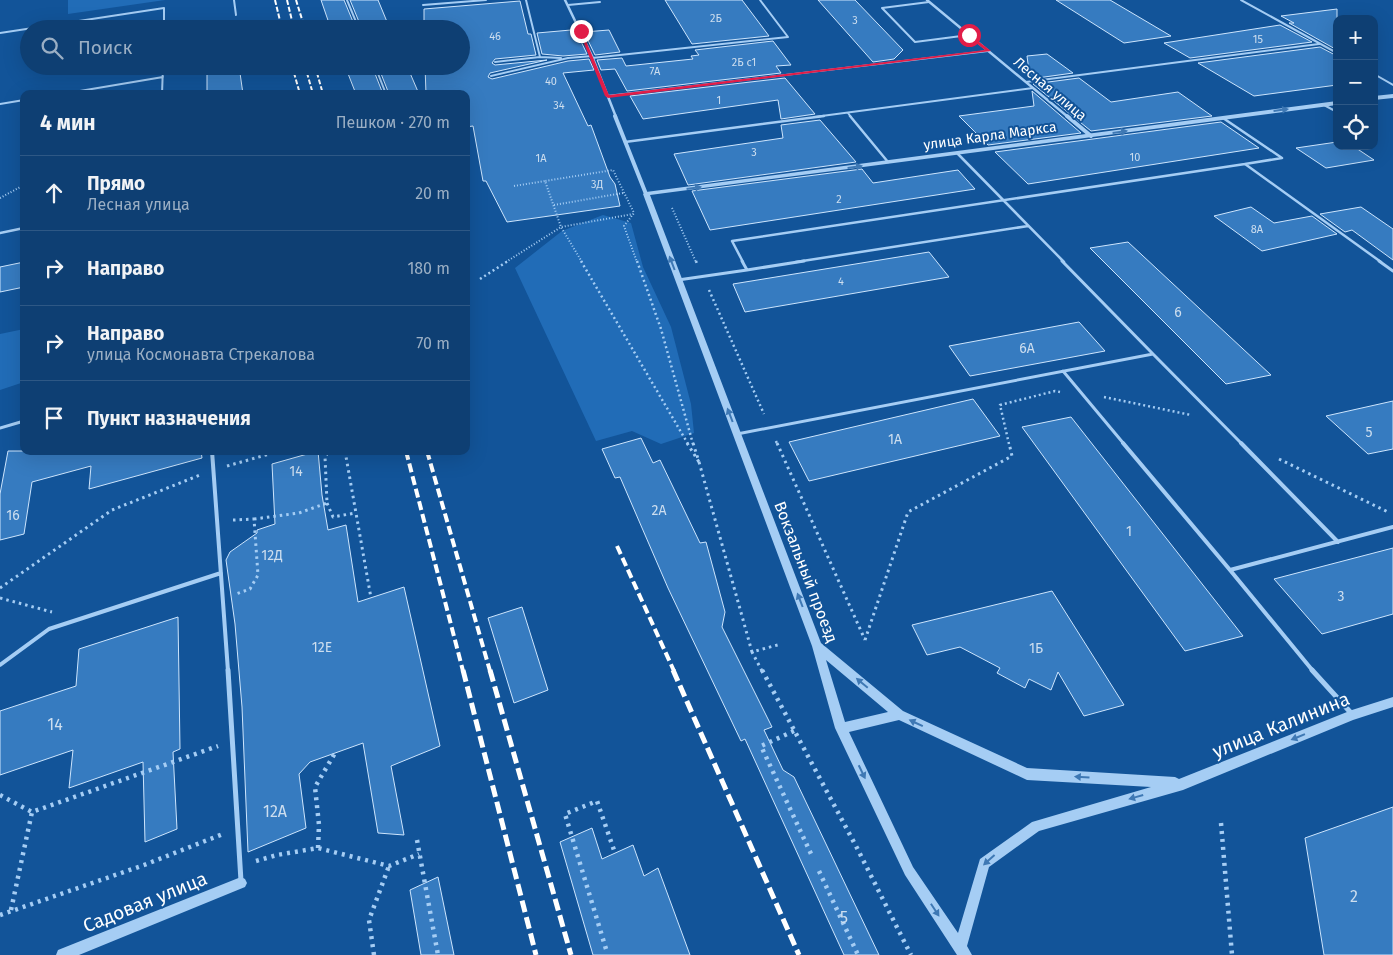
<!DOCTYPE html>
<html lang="ru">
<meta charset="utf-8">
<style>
:root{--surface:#0e3f73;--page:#1c4a7b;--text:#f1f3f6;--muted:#9bafc4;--line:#2e5885}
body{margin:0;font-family:"Fira Sans",sans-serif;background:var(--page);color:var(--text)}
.controls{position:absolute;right:15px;top:15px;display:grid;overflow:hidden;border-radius:10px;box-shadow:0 5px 20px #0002}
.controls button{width:45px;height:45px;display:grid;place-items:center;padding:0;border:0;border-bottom:1px solid var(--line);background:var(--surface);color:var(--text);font:25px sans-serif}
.stop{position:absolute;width:15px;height:15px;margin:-11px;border:4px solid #e11d48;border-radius:50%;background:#fff}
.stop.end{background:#e11d48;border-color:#fff;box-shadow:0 1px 5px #0008}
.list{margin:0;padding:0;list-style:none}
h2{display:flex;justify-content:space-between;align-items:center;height:65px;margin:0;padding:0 20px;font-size:21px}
h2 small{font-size:16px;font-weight:400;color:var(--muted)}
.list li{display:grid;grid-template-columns:32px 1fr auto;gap:15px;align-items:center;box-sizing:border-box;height:75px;padding:0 20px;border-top:1px solid var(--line)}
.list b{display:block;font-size:19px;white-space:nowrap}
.list p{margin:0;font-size:16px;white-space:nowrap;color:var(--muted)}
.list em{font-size:16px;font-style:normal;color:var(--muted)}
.icon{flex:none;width:28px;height:28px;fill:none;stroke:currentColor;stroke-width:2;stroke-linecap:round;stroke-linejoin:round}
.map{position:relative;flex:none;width:1393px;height:955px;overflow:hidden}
.search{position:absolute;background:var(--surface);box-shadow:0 5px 20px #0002;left:20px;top:20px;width:450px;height:55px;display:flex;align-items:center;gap:12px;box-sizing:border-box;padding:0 18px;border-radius:28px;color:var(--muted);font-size:19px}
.panel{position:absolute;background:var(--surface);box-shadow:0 5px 20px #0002;left:20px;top:90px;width:450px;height:365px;border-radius:10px}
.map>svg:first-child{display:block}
.green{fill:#216cb7}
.building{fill:#367bc0;stroke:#cde5fd}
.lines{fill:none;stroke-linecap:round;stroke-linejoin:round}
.path-far3{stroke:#a5cdf4;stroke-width:2;stroke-dasharray:1 2;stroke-linecap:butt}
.path-far2{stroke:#a5cdf4;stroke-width:2.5;stroke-dasharray:2 3;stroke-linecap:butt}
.path-far1{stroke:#a5cdf4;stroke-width:3;stroke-dasharray:2.5 4;stroke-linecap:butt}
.path{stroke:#a5cdf4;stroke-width:4.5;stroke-dasharray:3 5;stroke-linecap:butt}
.service-far4{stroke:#a5cdf4;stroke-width:2}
.service-far3{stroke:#a5cdf4;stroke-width:2.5}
.service-far2{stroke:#a5cdf4;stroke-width:3}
.service-far1{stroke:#a5cdf4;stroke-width:4}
.service{stroke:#a5cdf4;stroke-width:5}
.minor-far1{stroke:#a5cdf4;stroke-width:2.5}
.minor{stroke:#a5cdf4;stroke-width:4}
.tertiary{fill:#a5cdf4;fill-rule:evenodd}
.rail-far2{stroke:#fff;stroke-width:2;stroke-dasharray:5 2;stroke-linecap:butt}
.rail-far1{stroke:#fff;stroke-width:4;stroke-dasharray:9 4;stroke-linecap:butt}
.rail{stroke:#fff;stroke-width:5;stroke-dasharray:12 5;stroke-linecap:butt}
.oneway{fill:#3e78b4}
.route{fill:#e11d48}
.labels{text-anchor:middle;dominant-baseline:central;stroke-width:4;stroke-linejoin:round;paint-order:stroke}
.far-number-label{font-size:11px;fill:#cddeef}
.far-street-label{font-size:14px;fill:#fff;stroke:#125499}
.number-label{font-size:14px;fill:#cddeef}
.street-label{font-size:16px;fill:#fff;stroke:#125499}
.near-number-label{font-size:16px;fill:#cddeef}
.near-street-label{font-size:19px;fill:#fff;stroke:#125499}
</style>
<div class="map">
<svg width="1393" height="955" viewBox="0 0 1393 955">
<rect width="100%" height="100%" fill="#125499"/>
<path class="green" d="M 68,0 L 165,0 L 68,14 Z
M 603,215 L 631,223 L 643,267 L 671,327 L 691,404 L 694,433 L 661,444 L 632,431 L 596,441 L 515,268 L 562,231 Z
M 24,329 L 24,382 L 0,390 L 0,334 Z"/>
<path class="building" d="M 321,0 L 344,0 L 356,29 L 331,29 Z
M 350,0 L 378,0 L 390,29 L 362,29 Z
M 665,0 L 742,0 L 769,36 L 692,44 Z
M 818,0 L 855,0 L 903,50 L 894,59 L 873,62 Z
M 1056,0 L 1110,0 L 1171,36 L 1124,43 Z
M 520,1 L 528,34 L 531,34 L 536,55 L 495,59 L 492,63 L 495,65 L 547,60 L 490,73 L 488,77 L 492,79 L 568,61 L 589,59 L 594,70 L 563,73 L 588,126 L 591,125 L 610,177 L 615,184 L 620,206 L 507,222 L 486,181 L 483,181 L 473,126 L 466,127 L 466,94 L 426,94 L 425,66 L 461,66 L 461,29 L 424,29 L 424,9 Z
M 1337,9 L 1337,50 L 1289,23 L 1294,23 L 1281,16 Z
M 1280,25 L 1312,42 L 1190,58 L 1164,43 Z
M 571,30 L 571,33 L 577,33 L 587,54 L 563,56 L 542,54 L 537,33 Z
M 609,30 L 620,52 L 595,55 L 584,32 Z
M 773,41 L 791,65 L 776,66 L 781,73 L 627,91 L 615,69 L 601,70 L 597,60 L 622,58 L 626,66 L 693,59 L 691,56 L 699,55 L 695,50 Z
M 1320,47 L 1337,56 L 1337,85 L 1254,96 L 1198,63 Z
M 1047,54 L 1073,73 L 1030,79 L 1027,56 Z
M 207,66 L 239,66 L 243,94 L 207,94 Z
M 345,66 L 372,66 L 383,94 L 356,94 Z
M 378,66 L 407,66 L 419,94 L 389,94 Z
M 785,78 L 815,114 L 781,119 L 778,100 L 643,119 L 630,96 Z
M 1079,78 L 1111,102 L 1178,92 L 1212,116 L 1091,131 L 1033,84 Z
M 1032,91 L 1081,133 L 988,145 L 959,116 L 1034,106 Z
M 820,120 L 856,162 L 688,185 L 674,154 L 783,138 L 781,125 Z
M 1221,122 L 1259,148 L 1028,184 L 995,152 Z
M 1337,142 L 1337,146 L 1353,146 L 1374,160 L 1326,168 L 1296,148 Z
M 862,169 L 873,183 L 958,170 L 975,189 L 710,230 L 692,191 Z
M 1251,207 L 1274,223 L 1312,216 L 1337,234 L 1262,251 L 1214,216 Z
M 1361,207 L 1393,229 L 1393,260 L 1352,230 L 1345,232 L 1320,214 Z
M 1128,242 L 1271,375 L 1226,384 L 1090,248 Z
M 929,252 L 949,277 L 745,312 L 733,284 Z
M 24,262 L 24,287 L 0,292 L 0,267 Z
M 1079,322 L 1105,351 L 970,376 L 949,346 Z
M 973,399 L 1000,436 L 809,481 L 789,442 Z
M 1393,401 L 1393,449 L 1368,454 L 1326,416 Z
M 1071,417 L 1243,636 L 1185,651 L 1022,427 Z
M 641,438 L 653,463 L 660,460 L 700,543 L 706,542 L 725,612 L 722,627 L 772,727 L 764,730 L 783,770 L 794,777 L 879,955 L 844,955 L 745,739 L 741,741 L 668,588 L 620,477 L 615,478 L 602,449 Z
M 8,451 L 201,451 L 202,458 L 89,489 L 91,466 L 32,482 L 24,534 L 0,540 L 0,494 Z
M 318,451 L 322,495 L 328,530 L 346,525 L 358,602 L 404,587 L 440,746 L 391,766 L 404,835 L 378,833 L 363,743 L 310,762 L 299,774 L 306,828 L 248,852 L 242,707 L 235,624 L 226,560 L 230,552 L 257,533 L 257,530 L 275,524 L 272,464 Z
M 1393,548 L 1393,614 L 1322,634 L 1274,579 Z
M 1052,591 L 1124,705 L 1084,716 L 1058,672 L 1051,690 L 1029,679 L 1025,688 L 997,673 L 1000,668 L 960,647 L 927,655 L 912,625 Z
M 522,607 L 548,690 L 514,703 L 488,618 Z
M 178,617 L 180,749 L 173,752 L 177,829 L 145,842 L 143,762 L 69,788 L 73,750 L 0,775 L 0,711 L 76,686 L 79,649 Z
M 1393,807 L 1393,955 L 1324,955 L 1305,838 Z
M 592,828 L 602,859 L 633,845 L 644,876 L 658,868 L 690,955 L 593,955 L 560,842 Z
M 438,877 L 454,955 L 421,955 L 410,890 Z"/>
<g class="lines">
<path class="path-far3" d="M 514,186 L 545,181
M 0,198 L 24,185
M 554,205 L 623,193
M 672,208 L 696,262
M 506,262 L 561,227 L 633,214
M 582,262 L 561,227 L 545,181 L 613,170 L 634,213 L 624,226 L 637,262"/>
<path class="path-far2" d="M 581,261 L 688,444
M 637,261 L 661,329 L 693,444
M 696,261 L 697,264
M 480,279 L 508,261
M 709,290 L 764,414
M 1104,397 L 1191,415
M 776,441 L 777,444
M 1009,444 L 1000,405 L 1055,391 L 1060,392"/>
<path class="path-far1" d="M 687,443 L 699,462
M 693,443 L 699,462
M 777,443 L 865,640
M 345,451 L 371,598
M 1279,459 L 1388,512
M 699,462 L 752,652
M 227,466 L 280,451
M 327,503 L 333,517 L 355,513
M 254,519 L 299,513 L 327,503 L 325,457 L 329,451
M 233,520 L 254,519 L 258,575 L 250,589 L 236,594
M 0,588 L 112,510 L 200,475
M 0,598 L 52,612
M 865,640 L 908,512 L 1012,456 L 1009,443
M 762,671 L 752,652 L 781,644"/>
<path class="path" d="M 762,670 L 857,848 L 911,955
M 794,731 L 761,746 L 812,856
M 0,795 L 32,812
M 1221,823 L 1232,955
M 417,840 L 438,955
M 318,848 L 319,825 L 315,787 L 335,753
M 256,861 L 277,855 L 318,848 L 389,866 L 419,854
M 819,871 L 858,955
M 11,910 L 32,812 L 218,746
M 0,915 L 144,865 L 223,834
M 606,949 L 565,814 L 597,801 L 615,853
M 374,955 L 369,920 L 389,866"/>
<path class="service-far4" d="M 234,0 L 236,15
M 347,0 L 359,29
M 526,0 L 540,57
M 1241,0 L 1337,53
M 929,2 L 882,8 L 915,42 L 969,35
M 423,5 L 486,0
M 568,5 L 600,2
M 0,33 L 164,8 L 164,29
M 592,58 L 788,37 L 760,0
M 495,62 L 540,57 L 561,58
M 375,66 L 386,94
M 1374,74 L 1393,85
M 491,76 L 568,58 L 592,56
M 1026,82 L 1319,44
M 62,94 L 163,77
M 162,94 L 163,66
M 607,96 L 988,51
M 0,104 L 24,100
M 1324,105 L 1337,112
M 848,113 L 851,117
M 814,117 L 1033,88"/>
<path class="service-far3" d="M 850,116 L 888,162
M 1223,118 L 1282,158 L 1245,164
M 625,142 L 824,116
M 957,153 L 1064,262
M 0,233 L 24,228
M 743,262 L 732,241 L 1245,164 L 1381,262
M 796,262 L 1028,226"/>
<path class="service-far2" d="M 742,261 L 747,270 L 804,261
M 1379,261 L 1393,271
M 678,280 L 747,270
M 1153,354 L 1242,444
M 1063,371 L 1124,444
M 0,428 L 24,421
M 737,434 L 1153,354 L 1062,261"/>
<path class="service-far1" d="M 1123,443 L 1230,570
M 1241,443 L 1338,542
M 212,451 L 228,671
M 0,665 L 49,629 L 221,573
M 1313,671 L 1230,570 L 1393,527"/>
<path class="service" d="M 228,670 L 241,881
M 1312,670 L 1352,714"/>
<path class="minor-far1" d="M 565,0 L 592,56 L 616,117
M 927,0 L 1068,117"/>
<path class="minor" d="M 615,116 L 646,194
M 1067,116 L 1091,136"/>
<path class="tertiary" d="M 1393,94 L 1393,98 L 1374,100 L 1374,96 Z
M 1337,101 L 1337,105 L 650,195 L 821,643 L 903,711 L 1027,768 L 1175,777 L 1179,779 L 1352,710 L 1393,697 L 1393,707 L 1353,720 L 1183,790 L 1039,831 L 989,867 L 967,946 L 972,955 L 957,955 L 905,875 L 835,728 L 812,646 L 643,194 L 646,192 ZM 826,660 L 888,712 L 845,722 ZM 899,720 L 1027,780 L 1151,787 L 1032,822 L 980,859 L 958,933 L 913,867 L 849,732 Z
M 241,877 L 245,879 L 247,883 L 245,887 L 79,955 L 56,955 L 58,950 Z"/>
<path class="rail-far2" d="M 275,0 L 282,29
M 287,0 L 294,29
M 296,0 L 305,29
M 292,66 L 300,94
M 305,66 L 313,94
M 315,66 L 323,94"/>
<path class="rail-far1" d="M 406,451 L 463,671
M 427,451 L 490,671
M 617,546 L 674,671"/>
<path class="rail" d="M 463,670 L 536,955
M 490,670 L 571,955
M 673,670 L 799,955"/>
</g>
<defs><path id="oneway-solid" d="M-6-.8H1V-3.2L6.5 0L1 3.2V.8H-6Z" transform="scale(1.25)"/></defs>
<g class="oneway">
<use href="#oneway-solid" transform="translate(1281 110) rotate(-7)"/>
<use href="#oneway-solid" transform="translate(1120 132) rotate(-8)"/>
<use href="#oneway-solid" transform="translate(855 167) rotate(-8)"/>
<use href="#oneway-solid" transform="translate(694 188) rotate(-8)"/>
<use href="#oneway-solid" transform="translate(672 263) rotate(-111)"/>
<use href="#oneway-solid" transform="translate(730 415) rotate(-111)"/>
<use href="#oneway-solid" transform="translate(800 600) rotate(-111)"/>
<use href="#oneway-solid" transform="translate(862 683) rotate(-140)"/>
<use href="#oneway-solid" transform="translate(916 723) rotate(-155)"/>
<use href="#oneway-solid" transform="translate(1298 737) rotate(158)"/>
<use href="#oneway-solid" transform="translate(862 772) rotate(64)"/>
<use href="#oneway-solid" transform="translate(1082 777) rotate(-176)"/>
<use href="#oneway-solid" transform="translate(1136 797) rotate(164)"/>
<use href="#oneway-solid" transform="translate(989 860) rotate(138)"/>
<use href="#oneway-solid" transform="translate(935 910) rotate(57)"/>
</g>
<path class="route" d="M 581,29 L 609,95 L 985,50 L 967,36 L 969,34 L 991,51 L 608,98 L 605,96 L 579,31 Z"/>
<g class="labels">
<g class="far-number-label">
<text x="716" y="18">2Б</text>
<text x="855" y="20">3</text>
<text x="495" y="36">46</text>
<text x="1258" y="39">15</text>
<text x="744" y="62">2Б с1</text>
<text x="655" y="71">7А</text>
<text x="551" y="81">40</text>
<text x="719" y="100">1</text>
<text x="559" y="105">34</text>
<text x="754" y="152">3</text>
<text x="1135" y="157">10</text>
<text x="541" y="158">1А</text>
<text x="597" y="184">3Д</text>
<text x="839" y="199">2</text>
<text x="1257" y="229">8А</text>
<text x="841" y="281">4</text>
</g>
<g class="far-street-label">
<text transform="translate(1050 89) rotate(40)">Лесная улица</text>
<text transform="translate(990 136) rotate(-8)">улица Карла Маркса</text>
</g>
<g class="number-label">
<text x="1178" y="312">6</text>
<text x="1027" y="348">6А</text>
<text x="1369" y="432">5</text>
<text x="895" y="439">1А</text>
<text x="296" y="471">14</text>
<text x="659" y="510">2А</text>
<text x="13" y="515">16</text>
<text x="1129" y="531">1</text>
<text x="272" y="555">12Д</text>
<text x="1341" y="596">3</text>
<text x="322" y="647">12Е</text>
<text x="1036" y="648">1Б</text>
</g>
<g class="street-label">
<text transform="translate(806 572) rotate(69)">Вокзальный проезд</text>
</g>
<g class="near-number-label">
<text x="55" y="724">14</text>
<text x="275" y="811">12А</text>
<text x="1354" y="896">2</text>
<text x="844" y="917">5</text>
</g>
<g class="near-street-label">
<text transform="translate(1281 725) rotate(-22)">улица Калинина</text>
<text transform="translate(145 902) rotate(-22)">Садовая улица</text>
</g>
</g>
</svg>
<div class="controls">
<button>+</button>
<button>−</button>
<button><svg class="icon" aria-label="locate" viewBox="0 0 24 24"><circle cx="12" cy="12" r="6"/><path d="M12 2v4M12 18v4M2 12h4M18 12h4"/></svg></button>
</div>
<div class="stop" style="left:969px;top:35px"></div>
<div class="stop end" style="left:581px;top:31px"></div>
<div class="search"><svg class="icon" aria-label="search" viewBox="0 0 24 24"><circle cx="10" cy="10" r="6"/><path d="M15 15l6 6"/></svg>Поиск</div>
<section class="panel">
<h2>4 мин<small>Пешком · 270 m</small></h2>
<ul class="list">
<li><svg class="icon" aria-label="ahead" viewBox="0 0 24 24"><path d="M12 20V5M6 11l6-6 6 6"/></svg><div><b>Прямо</b><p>Лесная улица</p></div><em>20 m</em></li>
<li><svg class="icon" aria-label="right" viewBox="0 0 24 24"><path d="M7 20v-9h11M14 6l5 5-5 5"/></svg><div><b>Направо</b></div><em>180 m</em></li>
<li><svg class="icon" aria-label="right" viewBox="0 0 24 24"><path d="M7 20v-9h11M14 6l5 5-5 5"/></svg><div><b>Направо</b><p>улица Космонавта Стрекалова</p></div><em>70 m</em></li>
<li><svg class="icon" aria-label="arrive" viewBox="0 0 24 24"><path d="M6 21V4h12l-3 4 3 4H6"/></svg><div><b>Пункт назначения</b></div></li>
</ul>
</section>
</div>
